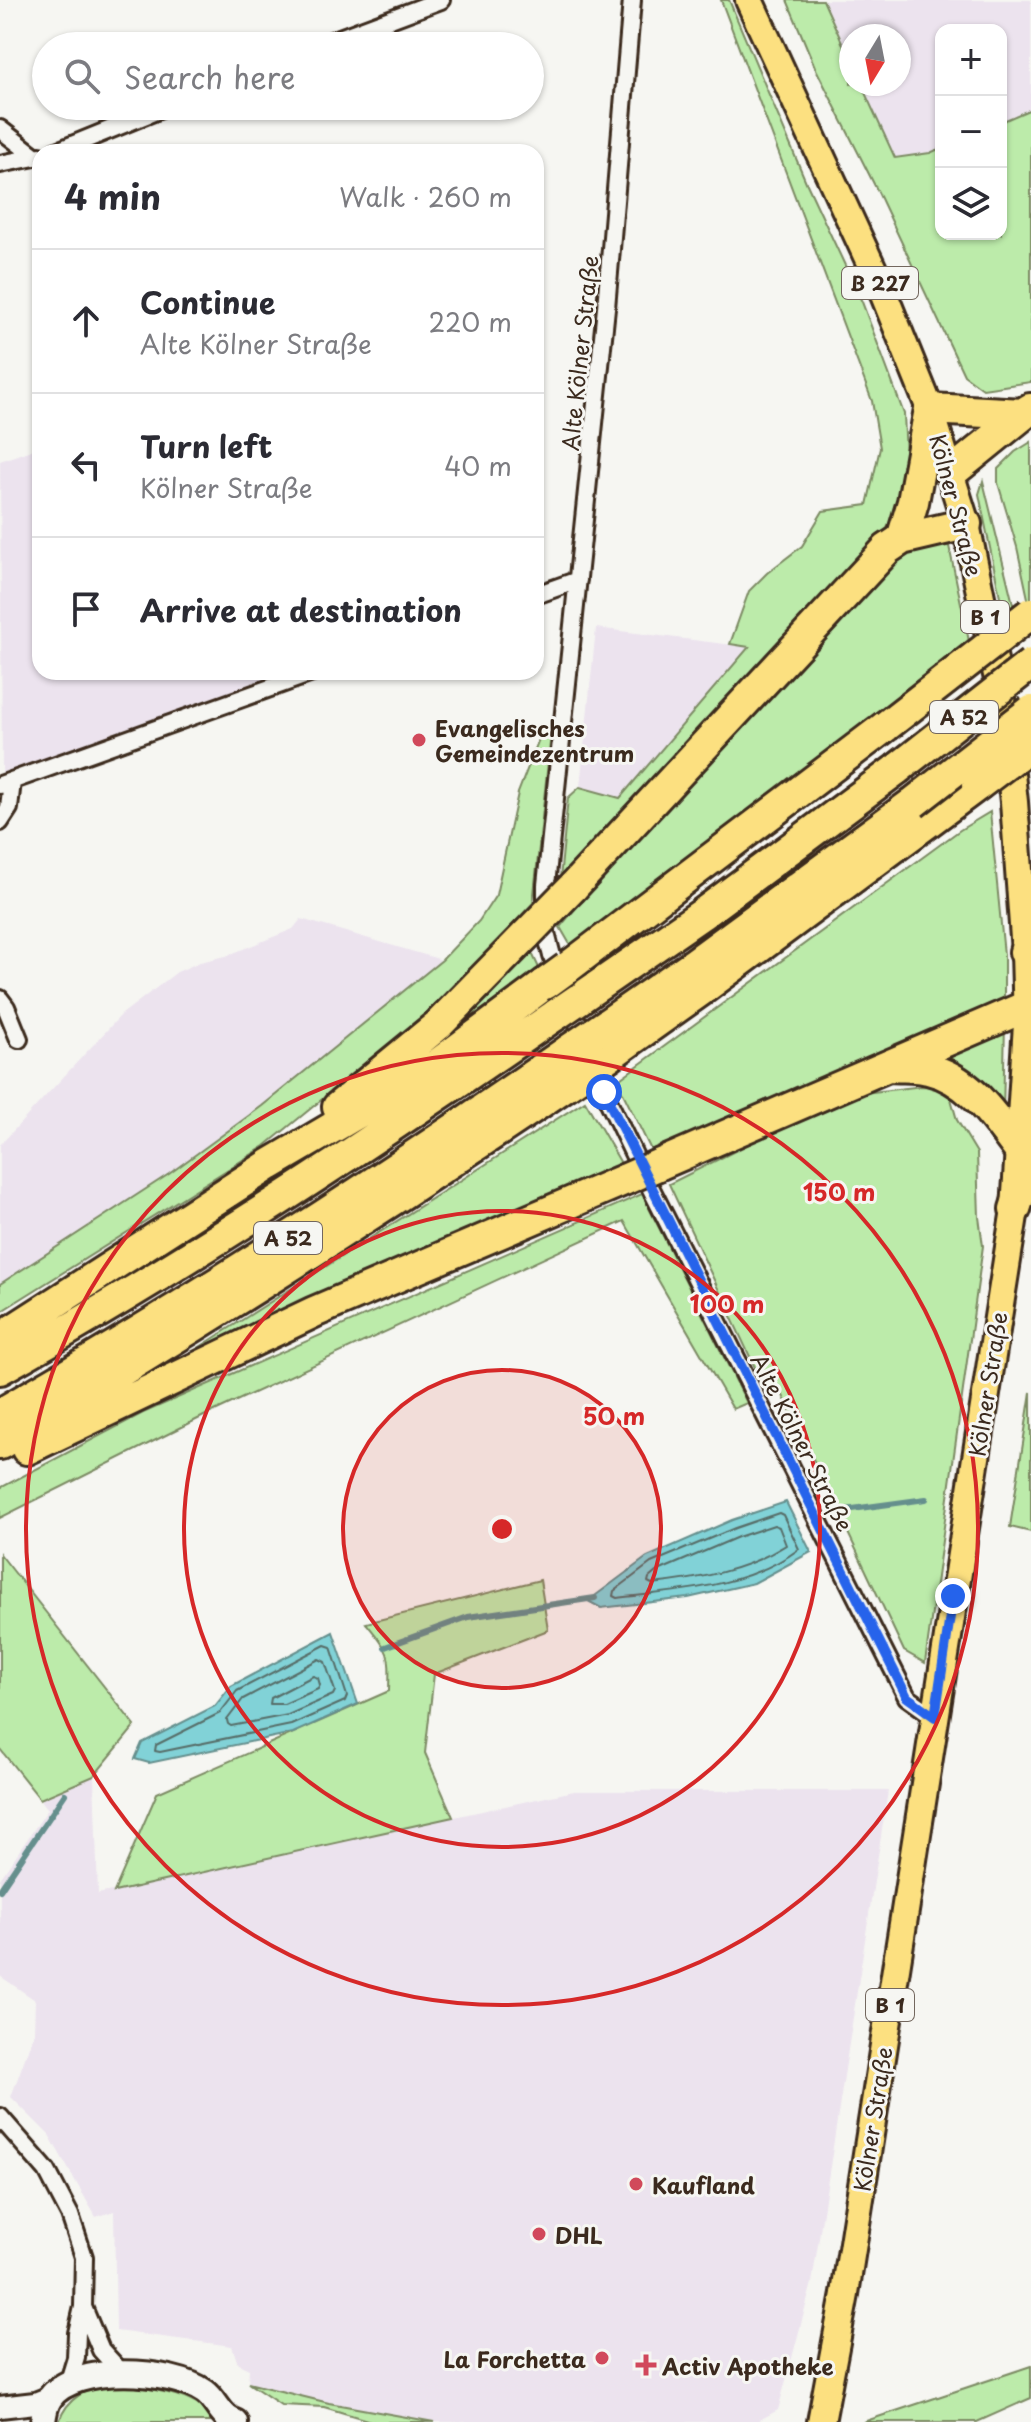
<!DOCTYPE html>
<meta charset="utf-8">
<style>
:root{--surface:#fff;--page:#f2f2f3;--text:#2b2b33;--muted:#7c7c81;--line:#e1e1e2}
body{margin:0;font-family:"Playpen Sans",sans-serif;background:var(--page);color:var(--text)}
.controls{position:absolute;right:24px;top:24px;display:grid;overflow:hidden;border-radius:16px;box-shadow:0 2px 6px #0004}
.controls button{width:72px;height:72px;display:grid;place-items:center;padding:0;border:0;border-bottom:2px solid var(--line);background:var(--surface);color:var(--text);font:40px sans-serif}
.compass{position:absolute;left:839px;top:24px;width:72px;height:72px;border-radius:50%;background:var(--surface);box-shadow:0 2px 6px #0004;rotate:190deg}
.stop{position:absolute;width:24px;height:24px;margin:-18px;border:6px solid #2563eb;border-radius:50%;background:#fff}
.stop.end{background:#2563eb;border-color:#fff;box-shadow:0 2px 8px #0008}
.list{margin:0;padding:0;list-style:none}
h2{display:flex;justify-content:space-between;align-items:center;height:104px;margin:0;padding:0 32px;font-size:34px}
h2 small{font-size:26px;font-weight:400;color:var(--muted)}
.list li{display:grid;grid-template-columns:52px 1fr auto;gap:24px;align-items:center;box-sizing:border-box;height:144px;padding:0 32px;border-top:2px solid var(--line)}
.list b{display:block;font-size:30px;white-space:nowrap}
.list p{margin:0;font-size:26px;white-space:nowrap;color:var(--muted)}
.list em{font-size:26px;font-style:normal;color:var(--muted)}
.icon{flex:none;width:44px;height:44px;fill:none;stroke:currentColor;stroke-width:2;stroke-linecap:round;stroke-linejoin:round}
.map{position:relative;flex:none;width:1031px;height:2422px;overflow:hidden}
.search{position:absolute;background:var(--surface);box-shadow:0 2px 6px #0004;left:32px;top:32px;width:512px;height:88px;display:flex;align-items:center;gap:20px;box-sizing:border-box;padding:0 28px;border-radius:44px;color:var(--muted);font-size:30px}
.panel{position:absolute;background:var(--surface);box-shadow:0 2px 6px #0004;left:32px;top:144px;width:512px;height:536px;border-radius:24px}
.map>svg:first-child{display:block}
.built{fill:#ece3ee;fill-rule:evenodd}
.green{fill:#bcebaa;stroke:#7c8a64;stroke-width:2}
.water{fill:#81d2d7;stroke:#658f8d;stroke-width:2}
.lines{fill:none;stroke-linecap:round;stroke-linejoin:round}
.shore{stroke:#576d68;stroke-width:2}
.stream{stroke:#658f8d;stroke-width:6}
.minor-casing{stroke:#3b2a1e;stroke-width:22}
.tertiary-casing{stroke:#3b2a1e;stroke-width:26}
.secondary-casing{stroke:#3b2a1e;stroke-width:30}
.primary-casing{stroke:#3b2a1e;stroke-width:32}
.motorway-casing{stroke:#3b2a1e;stroke-width:36}
.minor{stroke:#f6f6f2;stroke-width:16}
.tertiary{stroke:#f6f6f2;stroke-width:20}
.secondary{stroke:#f6f6f2;stroke-width:24}
.primary{stroke:#fce080;stroke-width:26}
.motorway{stroke:#fce080;stroke-width:30}
.motorway-bridge-casing{stroke:#3b2a1e;stroke-width:36;stroke-linecap:butt}
.motorway-bridge{stroke:#fce080;stroke-width:30}
.route{stroke:#2563eb;stroke-width:10}
.ring{fill:none;stroke:#d62828;stroke-width:4}
.poi-dot{fill:#d1495b;stroke:#f6f6f2;stroke-width:3}
.labels{text-anchor:middle;dominant-baseline:central;stroke-width:6;stroke-linejoin:round;paint-order:stroke}
.shield{fill:#f6f6f2;stroke:#73675e;stroke-width:2}
.shield-label{font-size:20px;font-weight:bold;fill:#3b2a1e}
.street-label{font-size:22px;fill:#3b2a1e;stroke:#f6f6f2}
.poi-label{font-size:22px;font-weight:bold;fill:#3b2a1e;stroke:#f6f6f2;text-anchor:start}
.centre{fill:#d62828;stroke:#f6f6f2;stroke-width:4}
.ring-label{font-size:24px;text-anchor:middle;font-weight:bold;fill:#d62828;stroke:#f6f6f2;stroke-width:6;stroke-linejoin:round;paint-order:stroke}
</style>
<div class="map">
<svg width="1031" height="2422" viewBox="0 0 1031 2422">
<rect width="100%" height="100%" fill="#f6f6f2"/>
<filter id="ink" filterUnits="userSpaceOnUse"><feTurbulence type="fractalNoise" baseFrequency=".0125" numOctaves="2"/><feDisplacementMap in="SourceGraphic" scale="16" xChannelSelector="R" yChannelSelector="G"/><feConvolveMatrix kernelMatrix="1 2 1 2 8 2 1 2 1" color-interpolation-filters="sRGB"/></filter>
<g filter="url(#ink)">
<path class="built" d="M 800,0 L 1031,0 L 1031,109 L 1001,122 L 1001,30 L 941,30 L 941,148 L 930,153 L 896,159 ZM 851,36 L 899,36 L 899,84 L 851,84 Z
M 40,447 L 40,672 L 283,672 L 2,773 L 0,461 Z
M 596,628 L 749,647 L 584,843 L 580,787 Z
M 301,919 L 442,960 L 262,1106 L 169,1174 L 0,1284 L 0,1145 L 122,1014 L 177,972 L 200,962 L 226,956 L 293,929 Z
M 94,1776 L 98,1894 L 574,1791 L 888,1791 L 812,2283 L 778,2410 L 756,2422 L 434,2422 L 329,2403 L 248,2383 L 249,2369 L 238,2364 L 232,2346 L 116,2331 L 114,2211 L 96,2217 L 49,2135 L 11,2097 L 34,2033 L 35,2000 L 0,1976 L 0,1879 L 48,1809 L 40,1799 Z"/>
<path class="green" d="M 721,0 L 729,0 L 806,182 L 862,302 L 904,414 L 907,478 L 900,508 L 889,527 L 860,563 L 560,879 L 568,798 L 580,787 L 620,798 L 749,647 L 730,644 L 749,591 L 767,573 L 802,546 L 823,511 L 867,505 L 880,448 L 872,401 Z
M 787,0 L 823,0 L 851,62 L 851,84 L 861,84 L 895,158 L 930,153 L 941,148 L 941,234 L 1001,234 L 1001,122 L 1031,109 L 1031,382 L 983,389 L 964,375 L 877,190 L 815,67 Z
M 1031,442 L 1031,602 L 1029,603 L 1017,547 L 998,483 L 998,469 L 1015,452 Z
M 983,481 L 1015,612 L 1005,621 L 979,494 Z
M 936,543 L 949,546 L 970,646 L 571,946 L 560,927 L 636,836 L 900,557 L 917,546 Z
M 544,726 L 551,734 L 533,903 L 436,1006 L 265,1146 L 0,1312 L 0,1284 L 169,1174 L 262,1106 L 442,960 L 479,921 L 496,895 L 518,793 Z
M 990,812 L 1004,955 L 1004,1006 L 651,1150 L 617,1081 L 960,830 Z
M 529,947 L 540,970 L 404,1063 Z
M 1005,1023 L 1003,1115 L 919,1059 Z
M 923,1086 L 948,1088 L 957,1120 L 977,1153 L 979,1217 L 983,1246 L 925,1663 L 904,1651 L 779,1387 L 767,1393 L 669,1184 L 789,1124 L 864,1093 Z
M 585,1101 L 622,1165 L 170,1366 Z
M 642,1194 L 747,1403 L 733,1409 L 624,1221 L 206,1415 L 0,1518 L 0,1488 L 143,1413 Z
M 1031,1392 L 1031,1532 L 1010,1527 Z
M 0,1554 L 135,1726 L 94,1776 L 40,1799 L 0,1749 Z
M 540,1580 L 548,1630 L 434,1674 L 425,1753 L 453,1817 L 114,1892 L 157,1793 L 389,1691 C 390,1652 391,1654 366,1623 Z
M 1031,2366 L 1031,2398 L 977,2422 L 863,2422 Z
M 248,2383 L 329,2403 L 434,2422 L 374,2422 L 324,2407 L 281,2405 Z
M 112,2384 C 147,2389 195,2391 217,2422 L 59,2422 C 66,2398 88,2387 112,2384 Z"/>
<path class="water" d="M 786,1502 L 811,1552 L 754,1583 L 688,1598 L 601,1608 L 588,1601 L 647,1557 L 732,1520 Z
M 333,1632 L 358,1704 L 293,1733 L 149,1763 L 135,1759 L 142,1743 L 215,1706 L 231,1686 Z"/>
<g class="lines">
<path class="shore" d="M 779,1513 L 783,1515 L 799,1549 C 748,1587 679,1591 617,1598 L 613,1596 L 614,1591 L 651,1563 L 735,1528 Z
M 774,1525 L 779,1527 L 786,1545 C 745,1571 699,1579 652,1584 L 648,1582 L 649,1578 L 656,1572 L 738,1537 Z
M 325,1645 L 331,1647 L 347,1696 L 345,1701 L 291,1725 L 160,1752 L 155,1751 L 156,1745 L 220,1713 L 237,1691 Z
M 319,1659 L 325,1662 L 335,1691 L 333,1695 L 288,1715 L 231,1726 L 228,1724 L 227,1720 L 243,1699 Z
M 313,1676 L 318,1678 L 320,1685 L 318,1689 L 284,1704 L 270,1704 L 271,1698 Z"/>
<path class="stream" d="M 845,1510 L 926,1499
M 385,1647 L 468,1617 L 595,1598
M 0,1890 L 65,1794"/>
<g class="minor-casing">
<path id="minor" d="M 632,0 L 606,308 L 546,885 L 546,933 L 552,956 L 604,1092 L 636,1159 L 907,1697 L 935,1717
M 318,46 L 441,0
M 0,129 L 36,157
M 55,152 L 168,106
M 0,164 L 40,156
M 536,595 L 578,580
M 0,785 L 315,672
M 0,822 L 9,808 L 12,781
M 0,999 L 6,1007 L 19,1039
M 0,2117 L 47,2171 L 70,2215 L 84,2257 L 83,2307 L 77,2333 L 76,2358 L 68,2384
M 83,2307 L 101,2350 L 121,2372"/>
</g>
<g class="tertiary-casing">
<path id="tertiary" d="M 0,2407 L 35,2403 L 50,2397"/>
</g>
<g class="secondary-casing">
<path id="secondary" d="M 43,2422 C 44,2414 45,2405 50,2398 C 74,2363 173,2369 205,2392 C 217,2401 220,2417 235,2422"/>
</g>
<g class="primary-casing">
<path id="primary" d="M 749,0 L 878,280 L 930,409 L 966,524 L 1004,709 L 1014,802 L 1025,952 L 1027,1024 L 1015,1209 L 845,2294 L 821,2422"/>
</g>
<g class="motorway-casing">
<path id="motorway" d="M 951,473 L 1030,409
M 902,539 L 913,502 L 930,409 L 1023,414
M 572,888 L 887,549 L 902,539 L 966,524
M 1025,952 L 1031,954
M 567,968 L 886,726
M 579,999 L 702,914 L 897,769
M 594,1033 L 695,963 L 913,803
M 603,1060 L 700,991 L 978,785
M 891,1066 C 903,1067 917,1066 928,1069 C 971,1079 994,1117 1019,1150
M 338,1107 L 438,1025 L 527,934
M 658,1165 L 1027,1006
M 1015,1209 L 1031,1159
M 0,1338 L 269,1165 L 427,1072 L 545,984
M 0,1369 C 192,1261 376,1139 557,1014
M 0,1414 C 195,1301 384,1179 569,1050
M 0,1444 C 197,1327 391,1204 581,1075
M 27,1449 L 314,1312 L 626,1179"/>
</g>
<use href="#minor" class="minor"/>
<use href="#tertiary" class="tertiary"/>
<use href="#secondary" class="secondary"/>
<use href="#primary" class="primary"/>
<use href="#motorway" class="motorway"/>
<g class="motorway-bridge-casing">
<path id="motorway-bridge" d="M 886,726 L 1031,613
M 897,769 L 1031,664
M 978,785 L 1031,745
M 913,803 L 1031,711
M 527,934 L 572,888
M 545,984 L 567,968
M 557,1014 L 579,999
M 569,1050 L 594,1033
M 581,1075 L 603,1060
M 626,1179 L 658,1165"/>
</g>
<use href="#motorway-bridge" class="motorway-bridge"/>
</g>
</g>
<g class="lines" filter="url(#ink)">
<path class="route" d="M 604,1092 L 907,1697 L 935,1717 L 953,1596"/>
</g>
<circle cx="502" cy="1529" r="159" fill="#d62828" fill-opacity=".12"/>
<g class="ring">
<circle cx="502" cy="1529" r="159"/>
<circle cx="502" cy="1529" r="318"/>
<circle cx="502" cy="1529" r="476"/>
</g>
<g class="poi-dot">
<circle cx="419" cy="740" r="8"/>
<circle cx="636" cy="2184" r="8"/>
<circle cx="539" cy="2234" r="8"/>
<circle cx="602" cy="2358" r="8"/>
<path d="M642 2353h8v8h8v8h-8v8h-8v-8h-8v-8h8z"/>
</g>
<g class="labels">
<g class="shield">
<rect x="842" y="267" width="76" height="32" rx="6"/>
<rect x="961" y="601" width="48" height="32" rx="6"/>
<rect x="930" y="701" width="68" height="32" rx="6"/>
<rect x="254" y="1222" width="68" height="32" rx="6"/>
<rect x="866" y="1989" width="48" height="32" rx="6"/>
</g>
<g class="shield-label">
<text x="880" y="283">B 227</text>
<text x="985" y="617">B 1</text>
<text x="964" y="717">A 52</text>
<text x="288" y="1238">A 52</text>
<text x="890" y="2005">B 1</text>
</g>
<g class="street-label">
<text transform="translate(579 353) rotate(-84)">Alte Kölner Straße</text>
<text transform="translate(957 505) rotate(75)">Kölner Straße</text>
<text transform="translate(987 1384) rotate(-81)">Kölner Straße</text>
<text transform="translate(803 1442) rotate(63)">Alte Kölner Straße</text>
<text transform="translate(872 2119) rotate(-81)">Kölner Straße</text>
</g>
<g class="poi-label">
<text x="435" y="727">Evangelisches<tspan x="435" dy="25">Gemeindezentrum</tspan></text>
<text x="652" y="2184">Kaufland</text>
<text x="555" y="2234">DHL</text>
<text x="586" y="2358" text-anchor="end">La Forchetta</text>
<text x="662" y="2365">Activ Apotheke</text>
</g>
</g>
<circle cx="502" cy="1529" r="12" class="centre"/>
<g class="ring-label">
<text x="839" y="1201">150 m</text>
<text x="727" y="1313">100 m</text>
<text x="614" y="1425">50 m</text>
</g>
</svg>
<div class="controls">
<button>+</button>
<button>−</button>
<button><svg class="icon" aria-label="layers" viewBox="0 0 24 24"><path d="M12 4l9 5-9 5-9-5zM3 14l9 5 9-5"/></svg></button>
</div>
<svg class="compass" viewBox="-18 -18 36 36"><path d="M0-13l5 13h-10z" fill="#e53935"/><path d="M0 13l5-13h-10z" fill="#7c7c81"/></svg>
<div class="stop" style="left:604px;top:1092px"></div>
<div class="stop end" style="left:953px;top:1596px"></div>
<div class="search"><svg class="icon" aria-label="search" viewBox="0 0 24 24"><circle cx="10" cy="10" r="6"/><path d="M15 15l6 6"/></svg>Search here</div>
<section class="panel">
<h2>4 min<small>Walk · 260 m</small></h2>
<ul class="list">
<li><svg class="icon" aria-label="ahead" viewBox="0 0 24 24"><path d="M12 20V5M6 11l6-6 6 6"/></svg><div><b>Continue</b><p>Alte Kölner Straße</p></div><em>220 m</em></li>
<li><svg class="icon" aria-label="left" viewBox="0 0 24 24"><path d="M17 20v-9H6M10 6l-5 5 5 5"/></svg><div><b>Turn left</b><p>Kölner Straße</p></div><em>40 m</em></li>
<li><svg class="icon" aria-label="arrive" viewBox="0 0 24 24"><path d="M6 21V4h12l-3 4 3 4H6"/></svg><div><b>Arrive at destination</b></div></li>
</ul>
</section>
</div>
